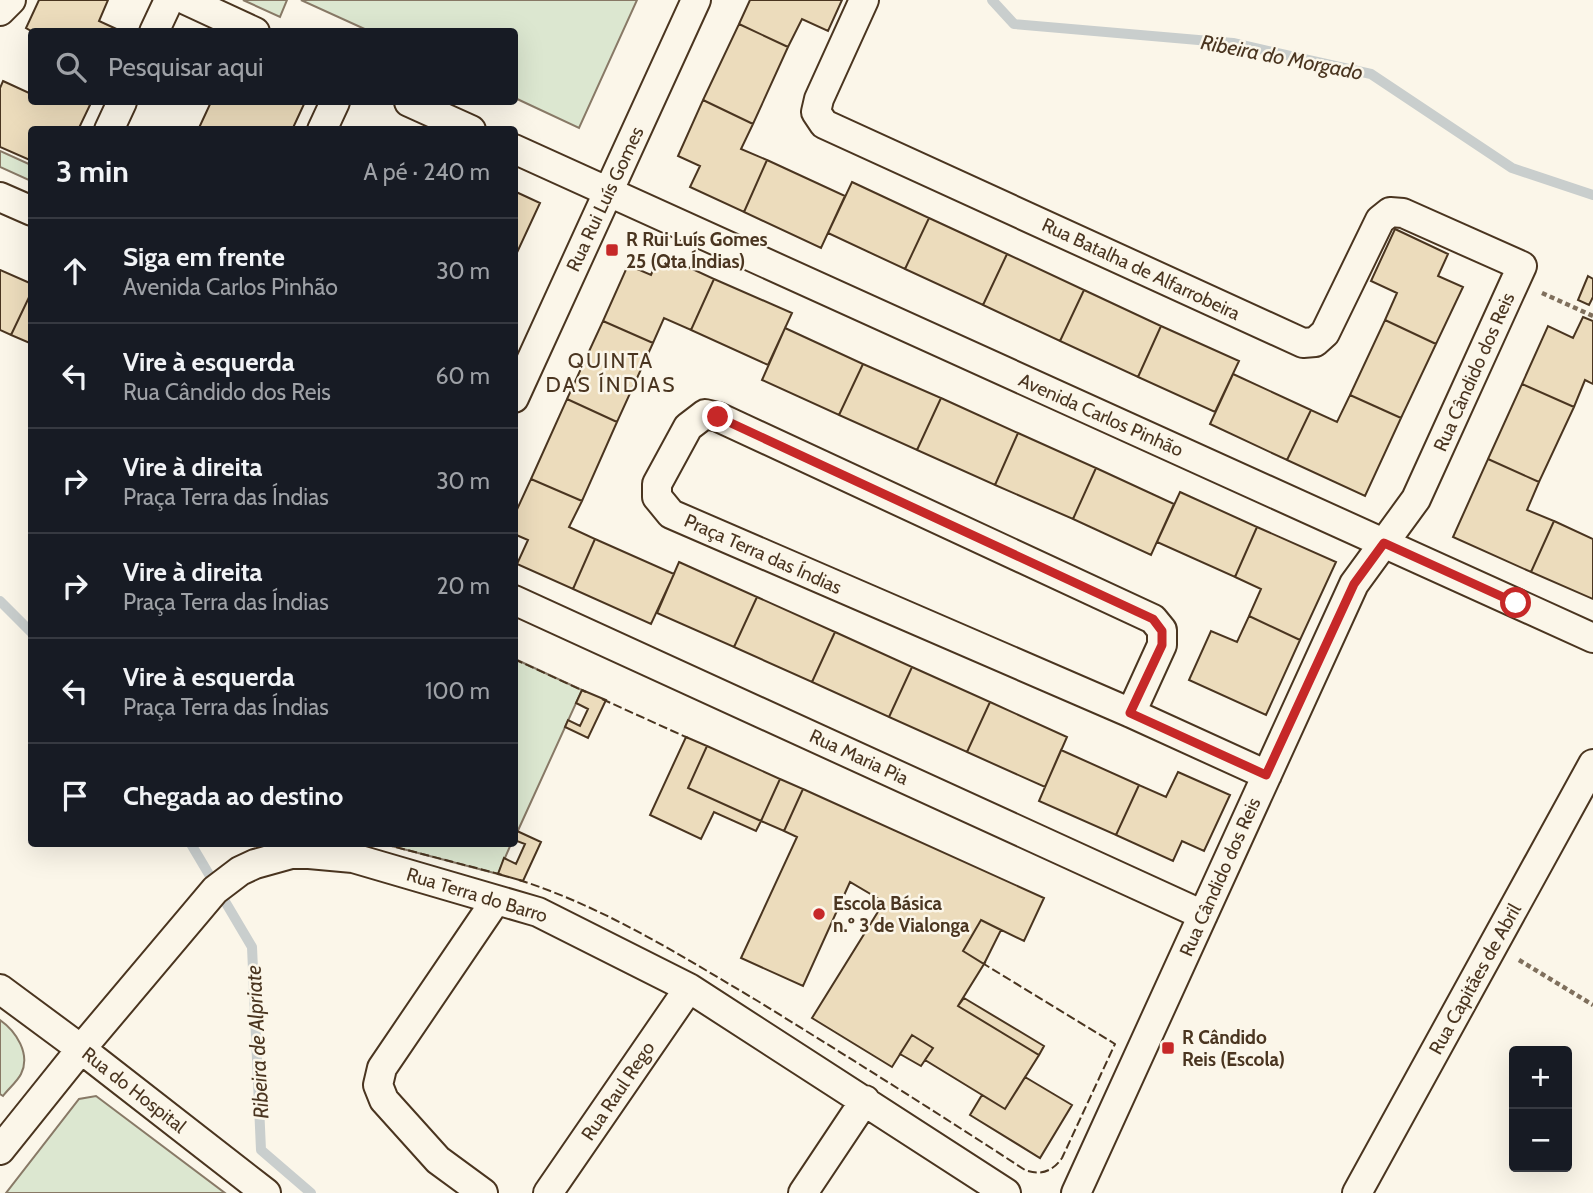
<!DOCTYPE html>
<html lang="pt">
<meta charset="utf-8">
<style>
:root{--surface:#171b24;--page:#242831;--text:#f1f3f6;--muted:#9ea1a6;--line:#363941}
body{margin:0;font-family:Cabin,sans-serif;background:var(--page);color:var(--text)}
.controls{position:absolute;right:21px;bottom:21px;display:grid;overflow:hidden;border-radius:7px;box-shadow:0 7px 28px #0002}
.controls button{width:63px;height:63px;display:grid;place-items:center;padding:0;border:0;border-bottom:2px solid var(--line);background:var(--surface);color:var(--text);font:35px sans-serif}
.stop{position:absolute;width:21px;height:21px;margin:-16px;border:5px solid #c62828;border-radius:50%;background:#fff}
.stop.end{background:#c62828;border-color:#fff;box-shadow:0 2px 7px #0008}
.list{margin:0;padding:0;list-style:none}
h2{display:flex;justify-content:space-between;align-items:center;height:91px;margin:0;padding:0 28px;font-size:30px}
h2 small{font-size:23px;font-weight:400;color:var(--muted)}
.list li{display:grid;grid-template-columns:46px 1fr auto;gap:21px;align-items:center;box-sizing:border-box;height:105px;padding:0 28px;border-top:2px solid var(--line)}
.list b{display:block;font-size:26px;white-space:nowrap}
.list p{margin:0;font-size:23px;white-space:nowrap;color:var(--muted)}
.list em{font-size:23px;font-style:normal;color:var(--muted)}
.icon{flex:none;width:38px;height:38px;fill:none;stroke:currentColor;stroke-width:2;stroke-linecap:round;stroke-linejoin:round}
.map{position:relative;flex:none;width:1593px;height:1193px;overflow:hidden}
.search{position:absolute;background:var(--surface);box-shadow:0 7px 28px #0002;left:28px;top:28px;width:490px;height:77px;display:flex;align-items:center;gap:18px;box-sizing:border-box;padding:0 24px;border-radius:7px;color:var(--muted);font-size:26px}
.panel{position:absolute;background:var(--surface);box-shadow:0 7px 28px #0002;left:28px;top:126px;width:490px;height:721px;border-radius:7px}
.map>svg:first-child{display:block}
.green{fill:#dce7d0;stroke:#887966;stroke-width:2}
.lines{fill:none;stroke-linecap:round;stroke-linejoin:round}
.stream{stroke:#c9cecd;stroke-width:10}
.building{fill:#ecdcbc;stroke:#4a3520;stroke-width:2}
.minor-casing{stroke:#4a3520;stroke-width:32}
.path{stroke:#7f6f5c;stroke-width:4.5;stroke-dasharray:5 3.5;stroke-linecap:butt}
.minor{stroke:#fbf6e9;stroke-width:28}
.fence{stroke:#4a3520;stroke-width:2;stroke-dasharray:9 3.5;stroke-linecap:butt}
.route{stroke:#c62828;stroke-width:9}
.poi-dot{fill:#c62828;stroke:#fbf6e9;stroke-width:2.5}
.labels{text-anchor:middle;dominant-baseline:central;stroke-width:5;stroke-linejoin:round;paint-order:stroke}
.street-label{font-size:19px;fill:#4a3520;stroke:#fbf6e9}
.poi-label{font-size:19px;font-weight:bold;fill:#4a3520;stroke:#fbf6e9;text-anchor:start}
.water-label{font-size:21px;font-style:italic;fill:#4a3520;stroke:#fbf6e9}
.neighbourhood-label{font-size:21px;letter-spacing:2px;fill:#4a3520;stroke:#fbf6e9}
</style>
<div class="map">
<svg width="1593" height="1193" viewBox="0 0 1593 1193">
<rect width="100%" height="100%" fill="#fbf6e9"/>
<path class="green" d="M 243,0 L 287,0 L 280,17 Z
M 301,0 L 637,0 L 579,128 L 515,98 L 514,32 L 369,31 Z
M 0,151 L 31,165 L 31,181 L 0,167 Z
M 515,659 L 582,690 L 515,837 Z
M 384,844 L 511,844 L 498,874 Z
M 0,1020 C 16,1031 31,1054 21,1074 C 17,1082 8,1089 3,1096 L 0,1094 Z
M 96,1096 L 225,1193 L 6,1193 L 79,1099 Z"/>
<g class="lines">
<path class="stream" d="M 992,0 L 1014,24 L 1233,43 L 1371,74 L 1512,168 L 1593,195
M 0,601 L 32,633
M 191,844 L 252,947 L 261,1150 L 311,1193"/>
</g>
<path class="building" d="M 39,0 L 108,0 L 99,21 L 123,32 L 33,32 L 26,28 Z
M 750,0 L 842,0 L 828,31 L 802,19 L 788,47 L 739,24 Z
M 739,24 L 788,47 L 753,124 L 703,100 Z
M 3,81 L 29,93 L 32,88 L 32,102 L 87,102 L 86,103 L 90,105 L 78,130 L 32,130 L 32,161 L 0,147 L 0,88 Z
M 703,100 L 753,124 L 741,149 L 767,160 L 744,212 L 690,187 L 700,166 L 678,156 Z
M 211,102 L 305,102 L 292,130 L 198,130 Z
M 767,160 L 845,196 L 821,248 L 744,212 Z
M 852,182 L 929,218 L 905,269 L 828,233 Z
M 514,191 L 540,203 L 514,259 Z
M 929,218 L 1007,254 L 983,305 L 905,269 Z
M 1395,229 L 1448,254 L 1438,276 L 1463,287 L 1436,344 L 1385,320 L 1397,293 L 1371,281 Z
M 660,254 L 714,279 L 691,330 L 664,318 L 653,343 L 603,321 L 628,265 L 651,275 Z
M 1007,254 L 1084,290 L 1060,341 L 983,305 Z
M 0,270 L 32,284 L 32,291 L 11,335 L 0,330 Z
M 1588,276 L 1593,279 L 1593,297 L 1589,305 L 1578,300 Z
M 714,279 L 792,313 L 768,365 L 691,330 Z
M 1084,290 L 1161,326 L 1138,377 L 1060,341 Z
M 32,291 L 32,344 L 11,335 Z
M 1583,317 L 1593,321 L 1593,384 L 1585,380 L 1574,407 L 1522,384 L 1548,326 L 1573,338 Z
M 1385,320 L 1436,344 L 1401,418 L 1350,395 Z
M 603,321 L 653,343 L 617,422 L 567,399 Z
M 1161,326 L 1239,361 L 1215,412 L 1138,377 Z
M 785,328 L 863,364 L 839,415 L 762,380 Z
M 863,364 L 941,398 L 917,450 L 839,415 Z
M 1233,374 L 1311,410 L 1287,460 L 1210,424 Z
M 1522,384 L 1574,407 L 1539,482 L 1488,459 Z
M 1350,395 L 1401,418 L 1365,496 L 1287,460 L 1311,410 L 1337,422 Z
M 941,398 L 1018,433 L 995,485 L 917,450 Z
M 567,399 L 617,422 L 582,501 L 531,479 Z
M 1018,433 L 1096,468 L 1073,519 L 995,485 Z
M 1488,459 L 1539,482 L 1527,510 L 1554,521 L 1531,572 L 1453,537 Z
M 1096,468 L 1174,504 L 1151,555 L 1073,519 Z
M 531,479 L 582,501 L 569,527 L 595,539 L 573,589 L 517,564 L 528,540 L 514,534 L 514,516 Z
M 1180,492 L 1257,527 L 1235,577 L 1157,542 Z
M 1554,521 L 1593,539 L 1593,599 L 1531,572 Z
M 1257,527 L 1336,562 L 1300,640 L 1249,616 L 1261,589 L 1235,577 Z
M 595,539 L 674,574 L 651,624 L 573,589 Z
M 679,562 L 757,597 L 734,647 L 657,613 Z
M 757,597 L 835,632 L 812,682 L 734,647 Z
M 1249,616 L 1300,640 L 1266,715 L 1189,680 L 1211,631 L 1237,642 Z
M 835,632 L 912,667 L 889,717 L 812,682 Z
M 912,667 L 990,702 L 967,752 L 889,717 Z
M 582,690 L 606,700 L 588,738 L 565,727 L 568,720 L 580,726 L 588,709 L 576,703 Z
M 990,702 L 1067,737 L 1045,787 L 967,752 Z
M 686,737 L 707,746 L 688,788 L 761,821 L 756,831 L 714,812 L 701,839 L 650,815 Z
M 707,746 L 780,779 L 761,821 L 688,788 Z
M 1061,750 L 1139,785 L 1116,835 L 1039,801 Z
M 1178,772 L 1230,795 L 1204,851 L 1182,841 L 1173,861 L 1116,835 L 1139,785 L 1166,797 Z
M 780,779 L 803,789 L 784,831 L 761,821 Z
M 803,789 L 1044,898 L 1024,941 L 981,920 L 963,951 L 984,964 L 958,1006 L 1039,1055 L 1005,1109 L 925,1060 L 933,1048 L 912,1035 L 892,1067 L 812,1018 L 884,902 L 850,882 L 803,986 L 741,958 L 797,837 L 784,831 Z
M 517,831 L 541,842 L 523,881 L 498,874 L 504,858 L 516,864 L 525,844 L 514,840 Z
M 981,920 L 1001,930 L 984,964 L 963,951 Z
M 964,998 L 1044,1046 L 1039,1055 L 958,1006 Z
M 912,1035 L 933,1048 L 921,1066 L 900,1054 Z
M 1025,1077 L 1072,1105 L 1040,1158 L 970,1115 L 982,1095 L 1005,1109 Z"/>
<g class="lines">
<g class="minor-casing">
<path id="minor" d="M 186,0 L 255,32
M 864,0 L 819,99 L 816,112 L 824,124 L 1303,343 L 1315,342 L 1325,333 L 1380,220 L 1390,212 L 1403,213 L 1522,266 L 1416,499 L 1354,584 L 1076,1193
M 0,11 L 11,0
M 154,32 L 169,0
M 409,102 L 471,130
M 109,130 L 122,102
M 322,130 L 335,102
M 514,149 L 1593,638
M 0,197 L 32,211
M 514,398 L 696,0
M 514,600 L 1203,915
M 1131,713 L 1162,645 L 1162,630 L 1153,619 L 718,417 L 705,414 L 688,427 L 657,484 L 657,497 L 671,514 L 1131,713 L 1267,775
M 0,989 L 81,1049 L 266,1193
M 0,1150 L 81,1049 L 215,890 L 240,871 L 255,864 L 291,854 L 309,854 L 353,858 L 538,912 L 689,988 L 1006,1193
M 483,1193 L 438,1160 L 384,1100 L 378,1085 L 382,1068 L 496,900
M 548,1193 L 689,988
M 803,1193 L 865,1100
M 1357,1193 L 1593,764"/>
</g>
<path class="path" d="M 1542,293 L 1593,316
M 1519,960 L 1593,1005"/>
<use href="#minor" class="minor"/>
<path class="fence" d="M 514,659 L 586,692
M 602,699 L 688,738
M 384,844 L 503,875
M 519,880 C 604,907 680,955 756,1000 C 847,1056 936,1112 1025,1170 C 1041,1176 1053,1171 1062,1158 L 1115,1044 L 984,964 L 986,961"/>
</g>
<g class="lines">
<path class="route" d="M 718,417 L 1153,619 L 1162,631 L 1162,645 L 1130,713 L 1266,775 L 1354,584 L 1384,543 L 1516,603"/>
</g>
<g class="poi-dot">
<rect x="605" y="243" width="14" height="14" rx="3.5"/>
<circle cx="819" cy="914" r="7"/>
<rect x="1161" y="1041" width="14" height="14" rx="3.5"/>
</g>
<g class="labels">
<g class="street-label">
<text transform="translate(605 199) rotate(-65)">Rua Rui Luís Gomes</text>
<text transform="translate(1141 269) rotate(25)">Rua Batalha de Alfarrobeira</text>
<text transform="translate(1474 372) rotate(-66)">Rua Cândido dos Reis</text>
<text transform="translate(1101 415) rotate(24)">Avenida Carlos Pinhão</text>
<text transform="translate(763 554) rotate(24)">Praça Terra das Índias</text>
<text transform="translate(859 757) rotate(25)">Rua Maria Pia</text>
<text transform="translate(1220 877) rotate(-66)">Rua Cândido dos Reis</text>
<text transform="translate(477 895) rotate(17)">Rua Terra do Barro</text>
<text transform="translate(1475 979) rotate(-61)">Rua Capitães de Abril</text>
<text transform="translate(134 1090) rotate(38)">Rua do Hospital</text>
<text transform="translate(618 1091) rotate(-56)">Rua Raul Rego</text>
</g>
<g class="poi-label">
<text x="626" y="239">R Rui Luís Gomes<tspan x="626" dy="22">25 (Qta Índias)</tspan></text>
<text x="833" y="903">Escola Básica<tspan x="833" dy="22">n.º 3 de Vialonga</tspan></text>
<text x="1182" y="1037">R Cândido<tspan x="1182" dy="22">Reis (Escola)</tspan></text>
</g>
<g class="water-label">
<text transform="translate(1282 57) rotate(11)">Ribeira do Morgado</text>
<text transform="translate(257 1042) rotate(-93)">Ribeira de Alpriate</text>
</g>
<g class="neighbourhood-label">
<text x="611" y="360">QUINTA<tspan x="611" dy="24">DAS ÍNDIAS</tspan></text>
</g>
</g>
</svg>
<div class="controls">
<button>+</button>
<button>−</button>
</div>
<div class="stop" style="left:1516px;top:603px"></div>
<div class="stop end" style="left:718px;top:417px"></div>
<div class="search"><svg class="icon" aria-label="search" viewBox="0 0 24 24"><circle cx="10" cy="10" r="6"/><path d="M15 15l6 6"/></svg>Pesquisar aqui</div>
<section class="panel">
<h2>3 min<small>A pé · 240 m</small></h2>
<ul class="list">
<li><svg class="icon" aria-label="ahead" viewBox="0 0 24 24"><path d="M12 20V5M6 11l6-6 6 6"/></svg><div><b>Siga em frente</b><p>Avenida Carlos Pinhão</p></div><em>30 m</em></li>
<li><svg class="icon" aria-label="left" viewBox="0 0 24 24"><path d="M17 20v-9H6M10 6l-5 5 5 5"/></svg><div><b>Vire à esquerda</b><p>Rua Cândido dos Reis</p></div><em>60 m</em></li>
<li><svg class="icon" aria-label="right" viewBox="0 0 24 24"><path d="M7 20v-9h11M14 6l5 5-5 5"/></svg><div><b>Vire à direita</b><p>Praça Terra das Índias</p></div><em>30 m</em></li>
<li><svg class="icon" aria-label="right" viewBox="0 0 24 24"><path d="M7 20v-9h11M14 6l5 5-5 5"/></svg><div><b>Vire à direita</b><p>Praça Terra das Índias</p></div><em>20 m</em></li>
<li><svg class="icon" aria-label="left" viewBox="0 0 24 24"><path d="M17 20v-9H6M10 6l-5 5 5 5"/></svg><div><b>Vire à esquerda</b><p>Praça Terra das Índias</p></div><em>100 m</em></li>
<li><svg class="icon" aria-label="arrive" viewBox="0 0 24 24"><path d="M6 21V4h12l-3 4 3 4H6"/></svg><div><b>Chegada ao destino</b></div></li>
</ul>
</section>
</div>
